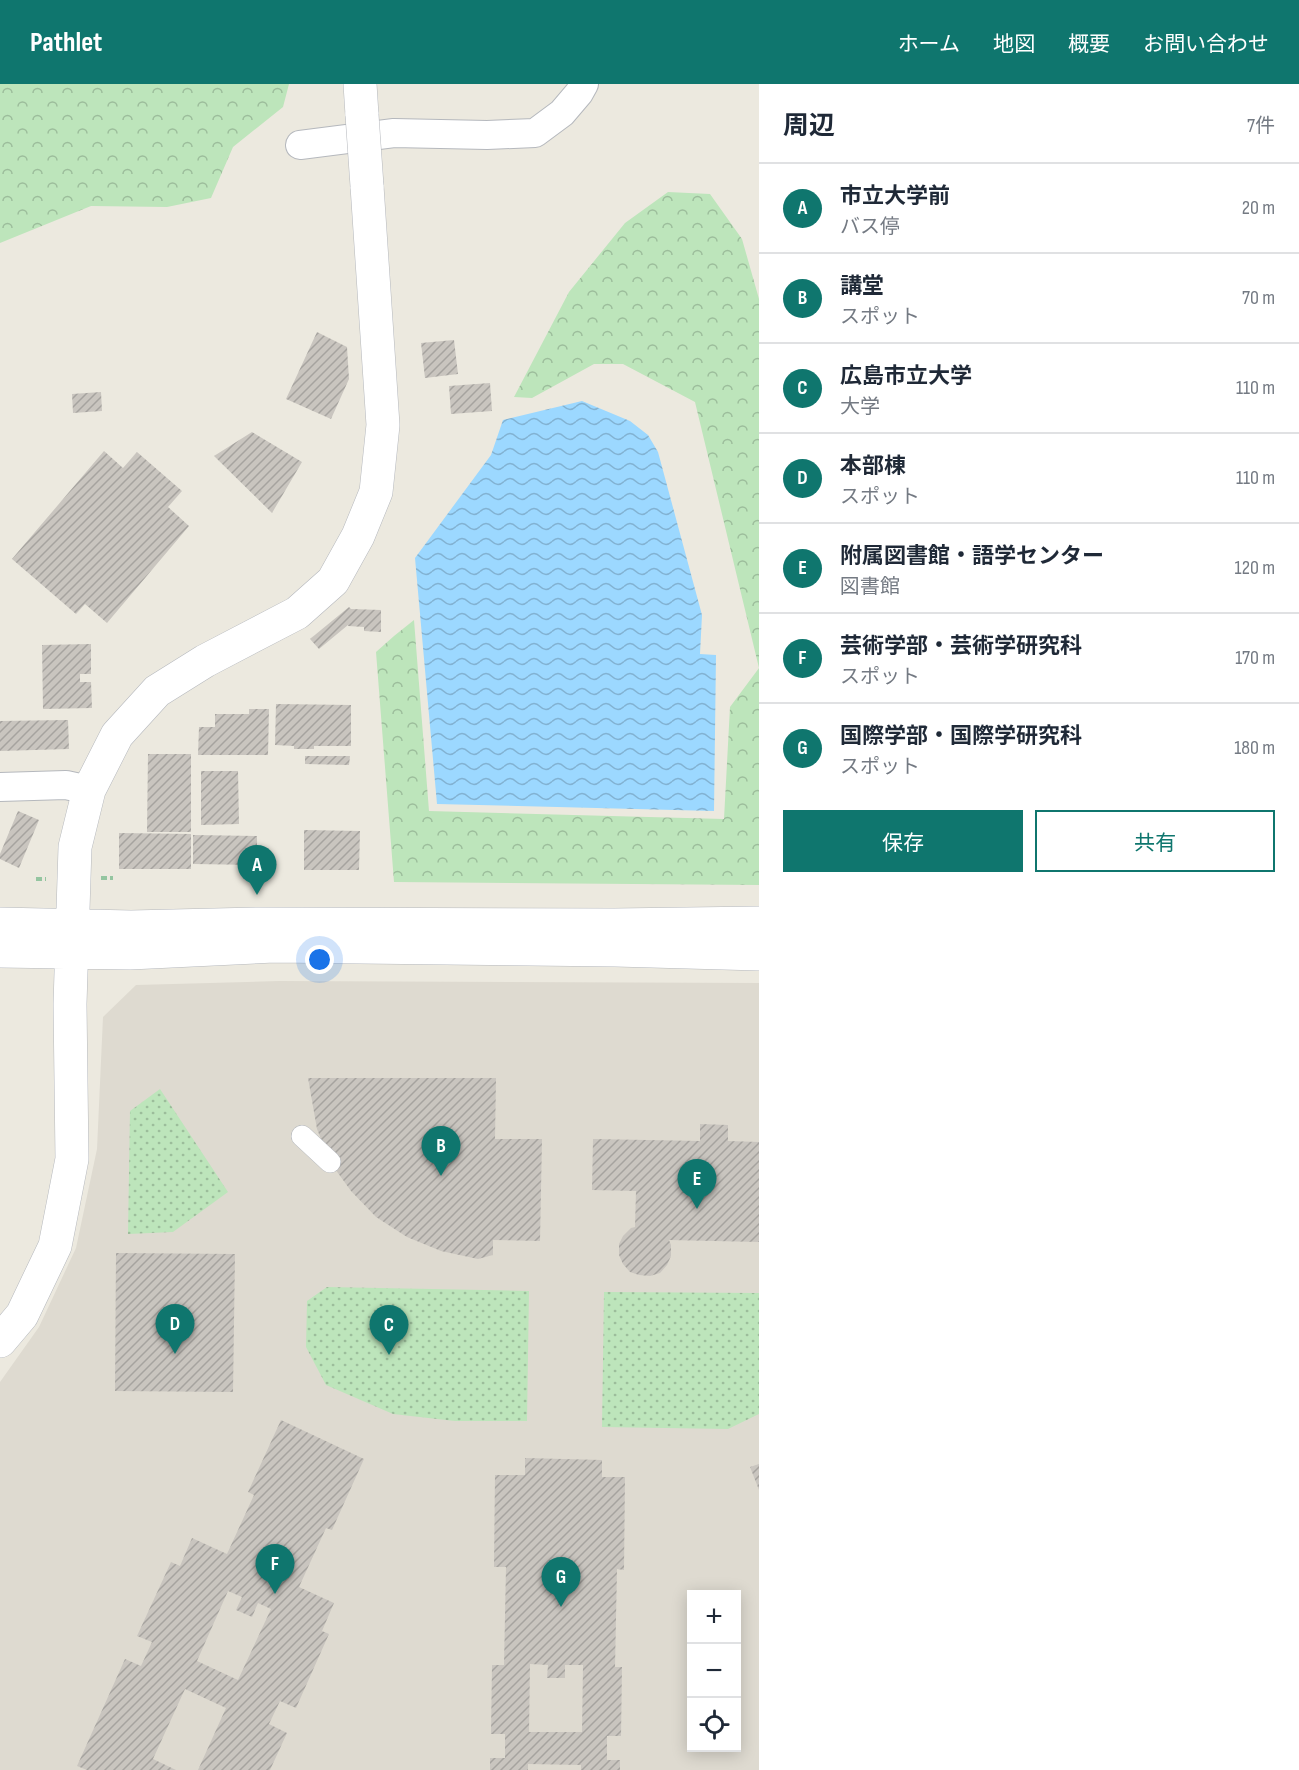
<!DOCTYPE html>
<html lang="ja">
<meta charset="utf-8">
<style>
:root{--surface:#fff;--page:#f2f2f3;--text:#1f2937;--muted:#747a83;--line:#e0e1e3;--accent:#0f766e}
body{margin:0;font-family:"Sofia Sans Condensed","Noto Sans JP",sans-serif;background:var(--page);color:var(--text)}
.controls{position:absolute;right:18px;bottom:18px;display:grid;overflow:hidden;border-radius:0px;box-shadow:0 3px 15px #0003}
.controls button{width:54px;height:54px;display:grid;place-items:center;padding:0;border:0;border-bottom:2px solid var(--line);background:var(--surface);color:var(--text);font:30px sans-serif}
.you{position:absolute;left:320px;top:876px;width:21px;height:21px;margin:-15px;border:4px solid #fff;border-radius:50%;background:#1a73e8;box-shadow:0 0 0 9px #1a73e833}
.badge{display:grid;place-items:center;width:39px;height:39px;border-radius:50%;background:var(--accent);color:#fff;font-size:20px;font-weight:700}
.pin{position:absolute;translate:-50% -50px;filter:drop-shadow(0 2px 3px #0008)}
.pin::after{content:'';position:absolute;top:32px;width:21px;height:18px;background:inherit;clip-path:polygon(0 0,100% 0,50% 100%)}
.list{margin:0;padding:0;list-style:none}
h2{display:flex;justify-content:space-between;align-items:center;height:78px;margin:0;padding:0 24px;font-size:26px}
h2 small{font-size:20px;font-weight:400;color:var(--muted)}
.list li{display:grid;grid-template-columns:39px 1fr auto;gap:18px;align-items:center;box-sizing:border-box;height:90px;padding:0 24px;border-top:2px solid var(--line)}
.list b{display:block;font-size:22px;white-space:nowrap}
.list p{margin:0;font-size:20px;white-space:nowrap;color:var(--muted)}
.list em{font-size:20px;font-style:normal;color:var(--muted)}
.actions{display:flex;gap:12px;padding:18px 24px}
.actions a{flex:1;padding:14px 0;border:2px solid var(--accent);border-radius:0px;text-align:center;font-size:21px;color:var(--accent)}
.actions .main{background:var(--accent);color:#fff}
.icon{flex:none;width:33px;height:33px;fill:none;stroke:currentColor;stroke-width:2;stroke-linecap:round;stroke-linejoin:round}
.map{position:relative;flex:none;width:759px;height:1686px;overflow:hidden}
header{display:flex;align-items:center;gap:36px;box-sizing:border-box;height:84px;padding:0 30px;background:var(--accent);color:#fff}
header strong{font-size:28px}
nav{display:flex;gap:33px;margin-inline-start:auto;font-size:21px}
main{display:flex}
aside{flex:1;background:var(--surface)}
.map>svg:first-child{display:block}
.education{fill:#dedad0;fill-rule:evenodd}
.forest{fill:url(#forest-crowns)}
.garden{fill:url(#garden-dots)}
.water{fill:url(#water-waves)}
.building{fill:url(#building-hatch);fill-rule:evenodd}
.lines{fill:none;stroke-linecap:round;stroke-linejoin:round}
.pedestrian-casing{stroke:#b5b8bd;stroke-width:22}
.minor-casing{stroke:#b5b8bd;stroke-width:30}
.tertiary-casing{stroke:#b5b8bd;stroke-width:34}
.path{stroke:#94c5a0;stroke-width:4;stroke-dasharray:6 3;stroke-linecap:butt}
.pedestrian{stroke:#fff;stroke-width:21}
.minor{stroke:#fff;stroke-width:28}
.tertiary{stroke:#fff;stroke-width:33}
.tertiary-bridge-casing{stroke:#b5b8bd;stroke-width:34;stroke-linecap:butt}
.tertiary-bridge{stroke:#fff;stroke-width:33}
</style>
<header>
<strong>Pathlet</strong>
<nav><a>ホーム</a><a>地図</a><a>概要</a><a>お問い合わせ</a></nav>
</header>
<main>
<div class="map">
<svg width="759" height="1686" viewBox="0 0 759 1686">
<defs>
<pattern id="forest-crowns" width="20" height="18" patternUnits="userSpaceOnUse" patternTransform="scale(1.5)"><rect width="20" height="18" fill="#bde5bb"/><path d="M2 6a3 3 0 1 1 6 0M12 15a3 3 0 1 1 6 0" fill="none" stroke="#9cbd9b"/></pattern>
<pattern id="garden-dots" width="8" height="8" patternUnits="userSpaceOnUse" patternTransform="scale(1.5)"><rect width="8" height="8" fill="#bde5bb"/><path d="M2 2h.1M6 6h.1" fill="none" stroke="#9cbd9b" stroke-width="1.8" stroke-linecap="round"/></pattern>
<pattern id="water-waves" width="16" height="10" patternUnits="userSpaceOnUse" patternTransform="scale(1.5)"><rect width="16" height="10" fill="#9cd8ff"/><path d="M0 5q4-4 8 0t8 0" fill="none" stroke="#82b2d2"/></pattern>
<pattern id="building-hatch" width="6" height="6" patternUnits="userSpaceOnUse" patternTransform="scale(1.5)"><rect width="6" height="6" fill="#c9c5bf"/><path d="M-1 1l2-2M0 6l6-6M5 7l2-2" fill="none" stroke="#a6a39f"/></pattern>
</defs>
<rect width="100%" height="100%" fill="#ece9df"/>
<path class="education" d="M 279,897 L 759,899 L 759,1686 L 0,1686 L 0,1298 L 39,1243 L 76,1164 L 97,1065 L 103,933 L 136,901 ZM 692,1510 L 736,1510 L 736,1664 L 692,1664 Z"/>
<path class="forest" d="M 0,0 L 289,0 L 283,23 L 233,63 L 211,114 L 167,123 L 91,122 L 0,159 Z
M 668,108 L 710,110 L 742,155 L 759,215 L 759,801 L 394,798 L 376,568 L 394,552 L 414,536 L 429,727 L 724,735 L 730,623 L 759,584 L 695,318 L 623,280 L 594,280 L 532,314 L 514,313 L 569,208 L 625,139 Z"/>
<path class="garden" d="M 160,1005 L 228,1108 L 173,1148 L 128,1150 L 130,1027 Z
M 327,1203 L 529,1207 L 527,1337 L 455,1337 L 393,1330 L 326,1301 L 306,1263 L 307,1217 Z
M 604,1208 L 759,1209 L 759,1330 L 728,1345 L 602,1343 Z"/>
<path class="water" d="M 582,317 L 630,337 L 648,351 L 658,368 L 702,531 L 700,570 L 716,571 L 714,727 L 437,720 L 415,474 L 491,371 L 503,336 Z"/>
<path class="building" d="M 317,248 L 347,263 L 349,295 L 331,335 L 286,315 Z
M 454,256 L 458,290 L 425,294 L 421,259 Z
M 490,299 L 492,327 L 451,330 L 449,302 Z
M 101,308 L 102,327 L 73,329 L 72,310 Z
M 252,348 L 302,378 L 272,429 L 214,372 Z
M 104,367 L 123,384 L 137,368 L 182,407 L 168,423 L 189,442 L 107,539 L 85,520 L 76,530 L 12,475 Z
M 349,523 L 351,525 L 381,526 L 381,548 L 364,547 L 364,543 L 348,542 L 348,541 L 319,565 L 310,555 Z
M 91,560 L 91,590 L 80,590 L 80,598 L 91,598 L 92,624 L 43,625 L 42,561 Z
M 276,620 L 351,621 L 351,662 L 314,662 L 314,665 L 294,665 L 294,662 L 275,661 Z
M 249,625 L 269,625 L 268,671 L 198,671 L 199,643 L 215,643 L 215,630 L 249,630 Z
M 68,636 L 69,665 L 0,667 L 0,637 Z
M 148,670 L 191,670 L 191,748 L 147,748 Z
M 305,672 L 350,672 L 349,681 L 305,680 Z
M 201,687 L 238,687 L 239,740 L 201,741 Z
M 18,727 L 39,736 L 19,784 L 0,775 L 0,770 Z
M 304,746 L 360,747 L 359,786 L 304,786 Z
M 119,749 L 191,750 L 191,785 L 119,785 Z
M 193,751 L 257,752 L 257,781 L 193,780 Z
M 308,994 L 496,994 L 495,1055 L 542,1055 L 540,1157 L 493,1156 L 493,1171 L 478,1175 L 441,1167 L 407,1153 L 376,1133 L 351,1107 L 330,1078 L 317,1045 Z
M 700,1040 L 728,1041 L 728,1057 L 759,1058 L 759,1158 L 669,1156 L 671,1161 L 671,1172 L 667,1181 L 660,1189 L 650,1192 L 639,1191 L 630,1188 L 623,1180 L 619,1171 L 619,1160 L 623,1152 L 631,1144 L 635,1143 L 636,1107 L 592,1106 L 593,1055 L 700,1057 Z
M 116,1169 L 235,1170 L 233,1308 L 115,1307 Z
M 281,1336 L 364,1375 L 332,1446 L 326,1444 L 299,1503 L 334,1519 L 322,1547 L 329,1550 L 296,1624 L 280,1617 L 269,1640 L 287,1649 L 270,1686 L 198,1686 L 226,1624 L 185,1605 L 153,1675 L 176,1686 L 87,1686 L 77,1682 L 125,1575 L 141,1582 L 152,1558 L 137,1552 L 171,1478 L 180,1482 L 192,1454 L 227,1470 L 254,1411 L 248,1408 ZM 228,1507 L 242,1513 L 236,1526 L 252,1533 L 258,1519 L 271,1525 L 238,1596 L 197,1577 Z
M 525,1374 L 602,1376 L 602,1393 L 625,1393 L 624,1486 L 617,1485 L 615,1583 L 622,1583 L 621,1652 L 607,1652 L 607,1676 L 620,1676 L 620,1686 L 581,1686 L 581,1681 L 528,1680 L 528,1686 L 490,1686 L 490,1674 L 505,1674 L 505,1650 L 491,1650 L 492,1581 L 504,1581 L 506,1483 L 494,1483 L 495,1391 L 525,1391 ZM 530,1580 L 548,1581 L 547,1594 L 565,1594 L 565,1581 L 583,1581 L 582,1648 L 529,1648 Z
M 759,1380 L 759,1406 L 750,1383 Z"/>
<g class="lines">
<g class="pedestrian-casing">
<path id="pedestrian" d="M 302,1052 L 330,1078"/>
</g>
<g class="minor-casing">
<path id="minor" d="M 300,61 L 394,49 L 487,51 L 535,49 L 562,29 L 579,9 L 584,0
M 0,703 L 66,701 L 89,706"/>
</g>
<g class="tertiary-casing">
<path id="tertiary" d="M 360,0 L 362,31
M 0,840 L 131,843 L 258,840 L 614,841 L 759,839
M 0,867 L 130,869 L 274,862 L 615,866 L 759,870
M 0,1257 L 22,1231 L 55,1162 L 72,1075 L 70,920 L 75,763 L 89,706 L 117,651 L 157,607 L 205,577 L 297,529 L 333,497 L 358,452 L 376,408 L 383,341 L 367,102"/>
</g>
<path class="path" d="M 101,794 L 113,794
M 36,795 L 46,795"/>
<use href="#pedestrian" class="pedestrian"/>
<use href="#minor" class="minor"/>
<use href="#tertiary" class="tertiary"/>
<g class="tertiary-bridge-casing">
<path id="tertiary-bridge" d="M 362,31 L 367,102"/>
</g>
<use href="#tertiary-bridge" class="tertiary-bridge"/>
</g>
</svg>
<div class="controls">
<button>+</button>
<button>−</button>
<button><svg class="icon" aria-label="locate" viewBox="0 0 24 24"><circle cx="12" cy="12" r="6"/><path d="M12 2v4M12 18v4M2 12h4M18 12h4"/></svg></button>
</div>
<div class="you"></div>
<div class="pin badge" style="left:257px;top:811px">A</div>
<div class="pin badge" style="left:441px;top:1092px">B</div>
<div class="pin badge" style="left:389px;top:1271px">C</div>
<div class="pin badge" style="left:175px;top:1270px">D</div>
<div class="pin badge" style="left:697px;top:1125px">E</div>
<div class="pin badge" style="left:275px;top:1510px">F</div>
<div class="pin badge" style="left:561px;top:1523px">G</div>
</div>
<aside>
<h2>周辺<small>7件</small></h2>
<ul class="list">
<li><span class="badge">A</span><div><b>市立大学前</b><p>バス停</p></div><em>20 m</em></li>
<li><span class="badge">B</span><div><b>講堂</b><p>スポット</p></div><em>70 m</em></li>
<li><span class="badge">C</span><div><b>広島市立大学</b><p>大学</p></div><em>110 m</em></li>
<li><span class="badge">D</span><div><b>本部棟</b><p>スポット</p></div><em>110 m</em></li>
<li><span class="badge">E</span><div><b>附属図書館・語学センター</b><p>図書館</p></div><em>120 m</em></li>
<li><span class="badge">F</span><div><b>芸術学部・芸術学研究科</b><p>スポット</p></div><em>170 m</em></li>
<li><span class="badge">G</span><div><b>国際学部・国際学研究科</b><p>スポット</p></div><em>180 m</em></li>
</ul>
<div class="actions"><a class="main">保存</a><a>共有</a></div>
</aside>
</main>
